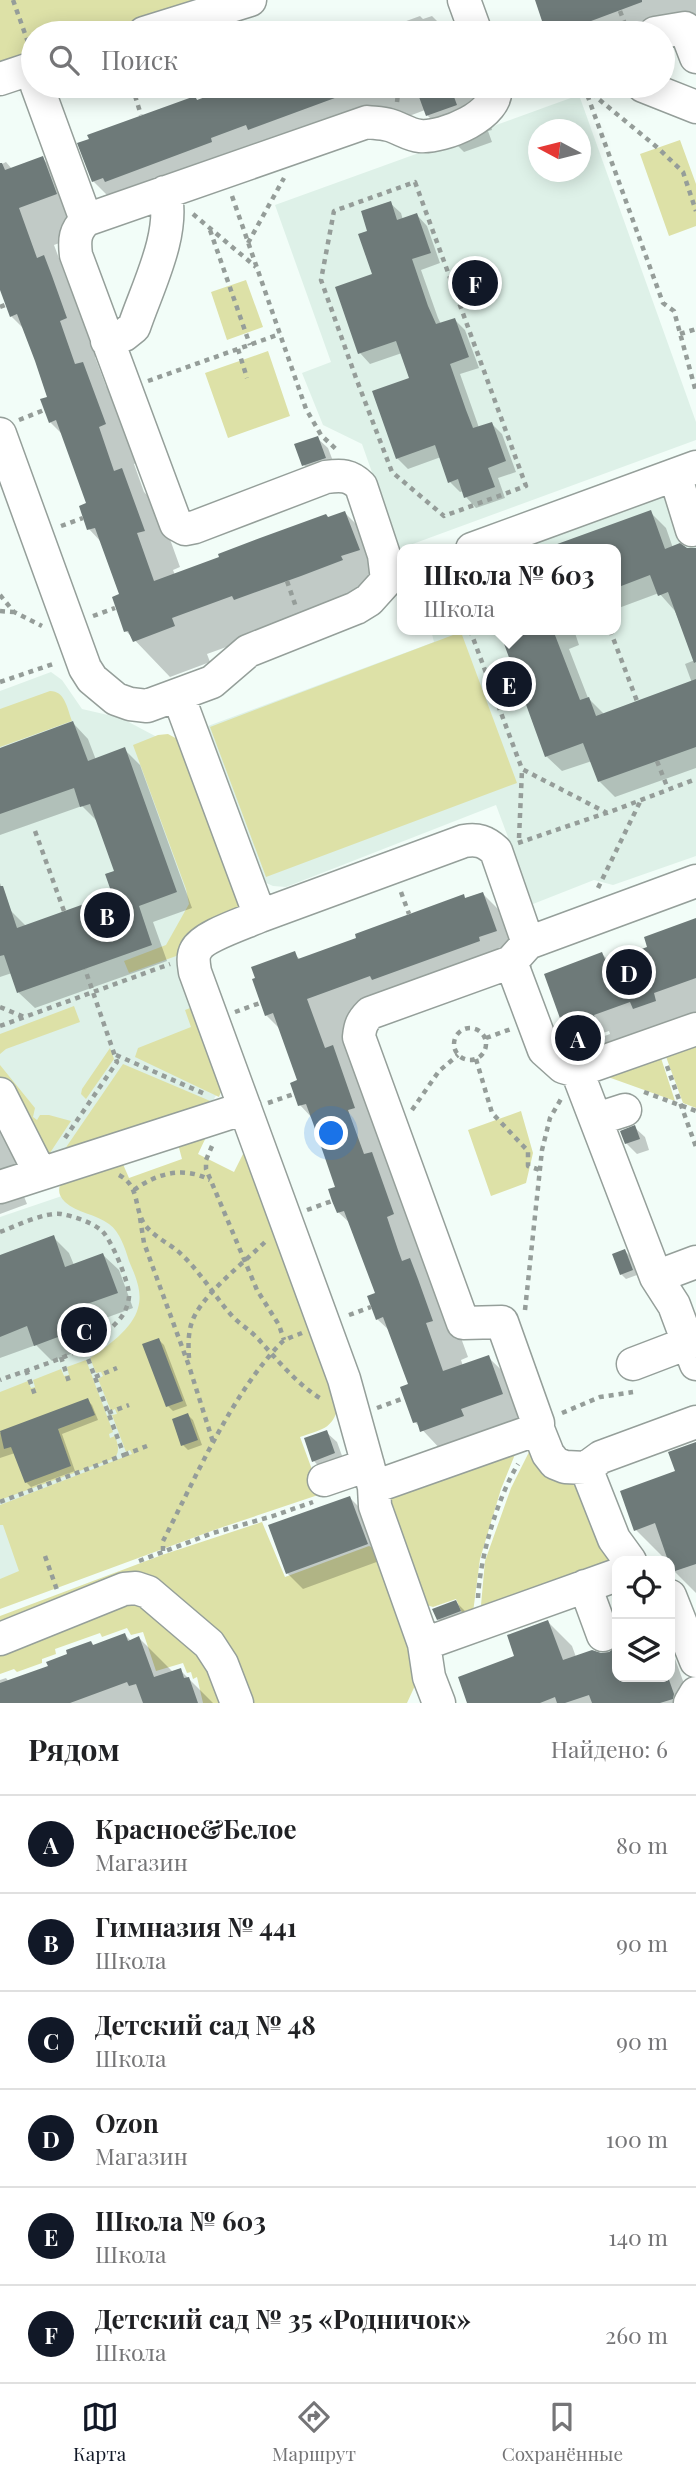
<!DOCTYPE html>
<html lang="ru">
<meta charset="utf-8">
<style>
:root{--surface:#fff;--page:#f2f2f2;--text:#202124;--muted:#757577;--line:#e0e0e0;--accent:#111827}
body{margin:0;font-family:"Playfair Display",serif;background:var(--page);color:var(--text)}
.controls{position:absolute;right:21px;bottom:21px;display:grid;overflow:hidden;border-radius:14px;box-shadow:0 4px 18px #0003}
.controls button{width:63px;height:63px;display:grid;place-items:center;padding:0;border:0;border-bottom:2px solid var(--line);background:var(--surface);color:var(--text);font:35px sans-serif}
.compass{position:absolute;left:528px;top:119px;width:63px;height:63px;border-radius:50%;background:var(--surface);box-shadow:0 4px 18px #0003;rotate:277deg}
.you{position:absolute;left:332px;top:1134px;width:24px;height:24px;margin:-18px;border:5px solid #fff;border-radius:50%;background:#1a73e8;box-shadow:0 0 0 10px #1a73e833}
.badge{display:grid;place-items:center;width:46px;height:46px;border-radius:50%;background:var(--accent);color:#fff;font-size:23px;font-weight:700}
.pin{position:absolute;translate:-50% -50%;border:4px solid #fff;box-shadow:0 2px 7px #0006}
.popup{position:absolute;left:397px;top:544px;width:224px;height:91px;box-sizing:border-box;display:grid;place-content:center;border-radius:14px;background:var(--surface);filter:drop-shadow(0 2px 5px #0005);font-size:23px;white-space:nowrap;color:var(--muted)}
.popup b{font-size:26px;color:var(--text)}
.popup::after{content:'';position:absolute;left:50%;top:100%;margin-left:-14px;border:14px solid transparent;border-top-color:var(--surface)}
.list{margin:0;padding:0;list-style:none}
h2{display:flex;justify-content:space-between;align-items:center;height:91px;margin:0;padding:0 28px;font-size:30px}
h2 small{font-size:23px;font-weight:400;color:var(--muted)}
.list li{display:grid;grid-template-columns:46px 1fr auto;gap:21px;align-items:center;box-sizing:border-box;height:98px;padding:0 28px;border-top:2px solid var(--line)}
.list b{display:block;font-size:26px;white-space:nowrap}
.list p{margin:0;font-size:23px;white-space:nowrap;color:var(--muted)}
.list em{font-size:23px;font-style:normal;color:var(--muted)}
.icon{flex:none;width:38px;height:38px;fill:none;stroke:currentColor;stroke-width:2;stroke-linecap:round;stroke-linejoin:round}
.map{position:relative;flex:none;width:696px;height:1703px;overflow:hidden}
.search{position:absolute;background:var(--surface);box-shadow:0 4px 18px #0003;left:21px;right:21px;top:21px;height:77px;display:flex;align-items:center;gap:18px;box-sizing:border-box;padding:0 24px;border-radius:38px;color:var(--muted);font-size:26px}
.sheet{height:679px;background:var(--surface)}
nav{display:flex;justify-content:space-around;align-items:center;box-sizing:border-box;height:98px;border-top:2px solid var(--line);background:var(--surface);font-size:19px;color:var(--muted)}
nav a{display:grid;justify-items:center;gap:4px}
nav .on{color:var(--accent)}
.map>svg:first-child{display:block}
.built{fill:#def1e8;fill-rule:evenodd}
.green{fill:#dde1a7}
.shadow{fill:#0003;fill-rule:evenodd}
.building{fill:#6e7a79}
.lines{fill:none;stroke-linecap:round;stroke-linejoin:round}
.minor-casing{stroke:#959f9a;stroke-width:35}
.path{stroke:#959d99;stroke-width:4.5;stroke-dasharray:5 5;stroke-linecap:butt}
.minor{stroke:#fff;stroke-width:32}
</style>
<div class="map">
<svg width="696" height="1703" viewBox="0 0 696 1703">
<rect width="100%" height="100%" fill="#f2fdf8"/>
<path class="built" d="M 579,95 L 696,422 L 696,440 L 399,549 L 362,444 L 323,425 L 302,373 L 331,362 L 275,205 ZM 538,130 L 580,130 L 580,172 L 538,172 Z
M 696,486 L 696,856 L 613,885 L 594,880 L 533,904 L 496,805 L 286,887 L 273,886 L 262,881 L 256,874 L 208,726 L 434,642 L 431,630 L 616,630 L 616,549 L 502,549 L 653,492 L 670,495 Z
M 51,672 L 62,680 L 82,709 L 121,718 L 191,755 L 194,926 L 224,1082 L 208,1109 L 51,1158 L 0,1079 L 0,691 Z
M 115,1178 L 207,1443 L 39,1591 L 0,1605 L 0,1217 Z"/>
<path class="green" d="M 0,0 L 202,0 L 96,33 L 33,33 L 33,53 L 0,64 Z
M 680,140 L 696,184 L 696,226 L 669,236 L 640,154 Z
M 246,280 L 263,327 L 227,340 L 211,292 Z
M 268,351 L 290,416 L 228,438 L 205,373 Z
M 461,632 L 517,783 L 266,877 L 210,727 Z
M 50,691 C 65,691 67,708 72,721 L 0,747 L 0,709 Z
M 168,734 L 181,741 L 241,901 L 237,912 L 179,955 L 129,973 L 124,961 L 166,945 L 189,904 L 186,889 L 133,745 L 158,735 Z
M 198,1005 L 224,1084 L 219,1097 L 135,1057 L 138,1048 L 191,1027 L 185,1010 Z
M 74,1006 L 80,1022 L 6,1049 L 0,1054 L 0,1034 Z
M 696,1043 L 696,1108 L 683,1103 L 665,1054 Z
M 110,1048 L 114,1059 L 86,1099 L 81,1094 L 82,1089 Z
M 660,1055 L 675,1101 L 608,1077 L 614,1073 Z
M 123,1064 L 215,1103 L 56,1162 Z
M 0,1065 L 35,1108 L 33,1117 L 37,1120 L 40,1115 L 49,1115 L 71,1121 L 46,1159 L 0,1081 Z
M 521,1111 L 533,1153 L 526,1183 L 491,1196 L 468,1130 Z
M 208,1133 L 198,1154 L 234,1172 L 244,1152 L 250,1157 L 340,1401 C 333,1429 326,1428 300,1437 L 321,1494 L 217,1529 L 0,1609 L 0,1579 L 19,1571 L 3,1525 L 0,1525 L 0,1505 L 132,1454 L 130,1450 L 126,1452 L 112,1415 L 117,1414 L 115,1409 L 111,1411 L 98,1379 L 103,1376 L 101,1372 L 96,1373 L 90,1358 C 107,1347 133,1328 138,1308 C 143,1292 135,1275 129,1261 C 125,1248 120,1232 109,1224 C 96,1214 77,1213 65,1202 C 57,1194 58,1188 63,1178 L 122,1162 L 129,1178 L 182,1159 L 178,1144 Z
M 86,1360 L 113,1432 L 109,1434 L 110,1438 L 115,1436 C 118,1445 120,1450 115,1458 L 0,1500 L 0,1392 L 28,1381 L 31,1388 L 35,1387 L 33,1380 L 61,1369 L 64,1376 L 69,1375 L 67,1367 Z
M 518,1447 L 501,1489 L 480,1559 L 472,1620 L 466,1622 L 456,1599 L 433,1607 L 423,1604 L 385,1497 Z
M 529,1452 L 587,1495 L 611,1557 L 607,1566 L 480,1616 L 485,1561 L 511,1488 Z
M 262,1522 L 285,1577 L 369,1546 L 375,1549 L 386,1563 L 418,1679 L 407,1703 L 247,1703 L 148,1580 L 0,1629 L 0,1616 L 162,1555 Z
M 133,1598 L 196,1645 L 227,1703 L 203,1703 L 197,1677 L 193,1679 L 191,1672 L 187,1673 L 183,1663 L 156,1671 L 143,1632 L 131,1635 L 127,1628 L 102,1637 L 100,1633 L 55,1649 L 56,1654 L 42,1659 L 42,1663 L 17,1672 L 14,1669 L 0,1674 L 0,1649 Z"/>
<path class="shadow" d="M 536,0 L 696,0 L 696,32 L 549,33 Z
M 420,16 L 423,19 L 432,16 L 449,33 L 384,33 L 392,30 L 390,27 Z
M 235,86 L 485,86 L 488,118 L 492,130 L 488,131 L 492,142 L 464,152 L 428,116 L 425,110 L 142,217 L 139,214 L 130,218 L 93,181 L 195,98 L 198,101 Z
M 42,158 L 79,194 L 92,231 L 54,245 L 67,280 L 80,294 L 102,355 L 95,357 L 106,386 L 119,400 L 141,461 L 134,464 L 144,492 L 158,506 L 180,567 L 173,570 L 175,575 L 345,513 L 381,549 L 395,586 L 207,654 L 210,662 L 170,677 L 126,631 L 121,595 L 102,543 L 89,529 L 88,504 L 63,435 L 50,422 L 50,398 L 25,330 L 11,316 L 0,261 L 0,165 L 6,162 L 12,169 Z
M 390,203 L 401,213 L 403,220 L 417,215 L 427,226 L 440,263 L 421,270 L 438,318 L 441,324 L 455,320 L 465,330 L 479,368 L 460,374 L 477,422 L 479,428 L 492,424 L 502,434 L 516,472 L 498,478 L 505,498 L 476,508 L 466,497 L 464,491 L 460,492 L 450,482 L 441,457 L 408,469 L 397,458 L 411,379 L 402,353 L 370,364 L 360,353 L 374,275 L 370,232 Z
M 317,438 L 328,448 L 336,469 L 314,476 L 304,465 L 296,445 Z
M 650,512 L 666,528 L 673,548 L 696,549 L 696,768 L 615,797 L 599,781 L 592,761 L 562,771 L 546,756 L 500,630 L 574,630 L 579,645 L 569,649 L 588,698 L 605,715 L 692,683 L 685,664 L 695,660 L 675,611 L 659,593 L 616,609 L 616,549 L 548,549 Z
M 73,723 L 88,739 L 96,760 L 124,749 L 140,765 L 192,908 L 153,922 L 167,961 L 35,1008 L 19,993 L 12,973 L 0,977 L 0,883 L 10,910 L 27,927 L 114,895 L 116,872 L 99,823 L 82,806 L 0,835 L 0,750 Z
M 483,894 L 519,930 L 532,967 L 514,974 L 516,977 L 410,1016 L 406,1013 L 342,1036 L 446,1297 L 468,1357 L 461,1360 L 463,1366 L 488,1357 L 525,1393 L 538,1430 L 458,1468 L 415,1422 L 410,1386 L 391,1332 L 377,1319 L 377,1294 L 352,1225 L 338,1212 L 338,1188 L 313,1119 L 300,1105 L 299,1081 L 280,1029 L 266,1015 L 294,954 L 301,960 Z
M 696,920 L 696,1015 L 599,1073 L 572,1045 L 602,954 L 610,962 L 649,948 ZM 609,1031 L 610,1034 L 585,1043 L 585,1039 Z
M 0,1112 L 30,1178 L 23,1194 L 27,1204 L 0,1214 Z
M 634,1127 L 645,1137 L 649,1150 L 637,1154 L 626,1143 Z
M 53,1237 L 69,1253 L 74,1265 L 103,1255 L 119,1270 L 133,1308 L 81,1327 L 89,1347 L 52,1361 L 36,1345 L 0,1358 L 0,1257 Z
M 625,1251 L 630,1256 L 637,1275 L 626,1279 L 621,1274 Z
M 159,1340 L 164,1345 L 187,1406 L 173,1411 L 168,1406 Z
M 87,1400 L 92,1405 L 98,1420 L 62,1434 L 75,1471 L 31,1487 L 26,1482 L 15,1453 L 0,1458 L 0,1433 Z
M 188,1415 L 193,1420 L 202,1445 L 188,1450 L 183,1445 Z
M 326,1432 L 337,1442 L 345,1464 L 324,1472 L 314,1461 Z
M 696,1443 L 696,1593 L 674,1571 L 670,1561 L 667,1561 L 636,1530 Z
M 350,1498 L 366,1514 L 382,1560 L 303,1589 L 287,1573 Z
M 456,1602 L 466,1612 L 449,1630 L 438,1619 Z
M 548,1622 L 572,1646 L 576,1657 L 611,1654 L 617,1649 L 617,1677 L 670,1677 L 670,1645 L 691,1703 L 469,1703 L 517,1657 Z
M 125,1635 L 131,1641 L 139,1638 L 173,1672 L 180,1670 L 213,1703 L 0,1703 L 0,1680 L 6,1678 L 9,1682 L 50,1667 L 94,1646 Z"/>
<path class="building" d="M 535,0 L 642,0 L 642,2 L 567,30 L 565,26 L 546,33 Z
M 235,86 L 362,86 L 362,88 L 248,130 L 246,125 L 211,138 L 212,142 L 105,182 L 103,178 L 92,182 L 77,143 L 89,139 L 87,135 L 195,96 L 197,100 Z
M 415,86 L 450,86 L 457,105 L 426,116 Z
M 43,156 L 57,194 L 19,208 L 37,258 L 44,255 L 52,276 L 67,318 L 60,321 L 75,364 L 83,362 L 106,424 L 99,427 L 114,471 L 122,468 L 145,531 L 137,533 L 154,581 L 219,557 L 218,554 L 260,538 L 326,514 L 328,517 L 345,511 L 360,550 L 341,556 L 343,560 L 301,576 L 234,600 L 232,596 L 172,618 L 175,626 L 133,642 L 128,631 L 124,632 L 112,597 L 119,594 L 95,528 L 87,530 L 79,506 L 86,503 L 56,420 L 49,423 L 40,399 L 47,397 L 35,361 L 17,314 L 10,317 L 0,290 L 0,163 L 2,163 L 5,170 Z
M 391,201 L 397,220 L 417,213 L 431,253 L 412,259 L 428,306 L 436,324 L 455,318 L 469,357 L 450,364 L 466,410 L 473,428 L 492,422 L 506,461 L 488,468 L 495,487 L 464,498 L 458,479 L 448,483 L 435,445 L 396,459 L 372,391 L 409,378 L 396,341 L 358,354 L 335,287 L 372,274 L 358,234 L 367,231 L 361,211 Z
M 318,436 L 326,458 L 302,466 L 294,444 Z
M 651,510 L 665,549 L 680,543 L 687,548 L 696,548 L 696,662 L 694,663 L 668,592 L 658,596 L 650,575 L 616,588 L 616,549 L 549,549 L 549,547 Z
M 499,630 L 553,630 L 580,700 L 589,697 L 596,716 L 696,679 L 696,747 L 598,782 L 583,743 L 545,757 Z
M 73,721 L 88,761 L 125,747 L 177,892 L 139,906 L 152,945 L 17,993 L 4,955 L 0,956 L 0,886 L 3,886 L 17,928 L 112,894 L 105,874 L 114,871 L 90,804 L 80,807 L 74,788 L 0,814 L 0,748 Z
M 483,892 L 497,931 L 479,937 L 480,941 L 372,980 L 370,976 L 307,999 L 325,1048 L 333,1045 L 355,1108 L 348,1110 L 364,1154 L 372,1152 L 394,1214 L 387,1217 L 398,1250 L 402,1261 L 410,1258 L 418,1279 L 433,1321 L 426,1323 L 443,1371 L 489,1355 L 503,1394 L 461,1409 L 464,1416 L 420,1432 L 417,1422 L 413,1423 L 400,1387 L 408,1384 L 383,1317 L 376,1320 L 367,1296 L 375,1293 L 344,1211 L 337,1213 L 332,1201 L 328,1189 L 335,1187 L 313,1123 L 306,1104 L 298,1106 L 290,1083 L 297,1080 L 273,1013 L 265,1016 L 252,979 L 255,978 L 251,967 L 295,951 L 298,959 L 356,938 L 355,934 L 464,894 L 465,898 Z
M 696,918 L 696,978 L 654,993 L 656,1001 L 633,1009 L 630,1002 L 594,1015 L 601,1035 L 570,1046 L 544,974 L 602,952 L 606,962 L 647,947 L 644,937 Z
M 635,1125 L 640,1139 L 625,1144 L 620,1131 Z
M 54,1235 L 65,1267 L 103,1253 L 118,1293 L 67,1311 L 74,1331 L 34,1346 L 27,1326 L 0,1337 L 0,1255 Z
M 625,1249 L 633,1270 L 620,1275 L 612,1254 Z
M 159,1338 L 183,1401 L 166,1407 L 142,1344 Z
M 88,1398 L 95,1415 L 58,1429 L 71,1466 L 25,1483 L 11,1447 L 4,1449 L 0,1431 Z
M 188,1413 L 198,1440 L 181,1446 L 172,1419 Z
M 327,1430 L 335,1453 L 312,1462 L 304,1438 Z
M 696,1442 L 696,1564 L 672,1572 L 655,1523 L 634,1531 L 620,1491 L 675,1471 L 668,1452 Z
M 350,1496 L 368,1544 L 286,1574 L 268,1525 Z
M 456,1600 L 461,1611 L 437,1620 L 432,1609 Z
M 548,1620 L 563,1660 L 592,1650 L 601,1653 L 609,1652 L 617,1646 L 617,1677 L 668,1677 L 674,1694 L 673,1699 L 660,1703 L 592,1703 L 589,1695 L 565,1703 L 557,1703 L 555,1697 L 540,1703 L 467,1703 L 458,1677 L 514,1656 L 507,1635 Z
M 125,1633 L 128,1641 L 139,1636 L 154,1677 L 181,1668 L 184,1678 L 189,1677 L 198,1703 L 143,1703 L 136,1684 L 129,1686 L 127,1682 L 70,1703 L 0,1703 L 0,1683 L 48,1666 L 46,1662 L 67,1654 L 66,1650 L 91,1641 L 93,1645 Z"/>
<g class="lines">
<g class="minor-casing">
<path id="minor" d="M 464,0 L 476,33
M 144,33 L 250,0
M 655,33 L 685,28 L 696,57
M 0,79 L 33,68
M 37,86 L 86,220
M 643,86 L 696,107
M 107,341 L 124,335 L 134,327 C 147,288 176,233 165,192
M 0,434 L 85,668 L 92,679 L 116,699 L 130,704 L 147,706 L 212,682 L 248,651 L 356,608 L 369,600 L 387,580 L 384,555 L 361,486 C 350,475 342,475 326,477 L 195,527 L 185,529 L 176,524 L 76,255 C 74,239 75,231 86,220 L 367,122 C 374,123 382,123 389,125 C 400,128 409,135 420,136 C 443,138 501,115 495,86
M 675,475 L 692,530
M 472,549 L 696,467
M 178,695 L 260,916 C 245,923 203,936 196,950 C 192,957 194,965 195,972 L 344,1379 L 374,1487 L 375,1506 L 424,1644 L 429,1677 L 439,1703
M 260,916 L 464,841 C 478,839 485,841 496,851 L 528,943
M 511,962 L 544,1050 L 563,1067 L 577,1071 L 656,1277 L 674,1305 L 696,1364
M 577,1071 L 696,1029
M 0,1094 L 40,1173
M 597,1119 L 625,1110
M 0,1187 L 245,1108
M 656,1277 L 696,1262
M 633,1364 L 688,1343
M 538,1429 L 548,1454 L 555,1463 L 565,1467 L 586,1468 L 601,1457 L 696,1422
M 586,1468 L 614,1539 L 630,1561
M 324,1480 L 368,1465
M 374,1487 L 538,1429 L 538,1423 L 502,1322 L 463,1323 L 359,1037 C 360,1026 362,1021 370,1013 L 511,962 L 528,943 L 696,881
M 585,1586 L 603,1635
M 670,1596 L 696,1661
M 0,1639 L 124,1589 L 136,1588 L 148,1592 L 209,1644 L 222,1664 L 237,1703
M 424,1644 L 617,1575
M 690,1703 L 696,1693"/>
</g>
<path class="path" d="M 13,0 L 29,45
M 620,11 L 628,32
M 276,30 L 277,33
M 81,86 L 82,90
M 132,86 L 141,115
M 584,86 L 663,303 L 674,311 L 696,392
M 584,87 L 658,148 L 683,172 L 696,211
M 397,102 L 399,86
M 415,182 L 526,486 L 444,516 L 392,472 L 356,378 L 321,280 L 334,211 Z
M 232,196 L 306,409 L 321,435 L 337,450
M 193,214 L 256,267
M 210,230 L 250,345
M 248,243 L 284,178
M 0,307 L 5,305
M 680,334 L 696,329
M 238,349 L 247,378
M 148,381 L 280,334
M 19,420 L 44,410
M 61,526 L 83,518
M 287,581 L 296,607
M 0,595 L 14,612 L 42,626
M 0,611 L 13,612
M 93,616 L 115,608
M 470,630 L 522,769 L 607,813 L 696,779
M 610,630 L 637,701
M 0,682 L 56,663
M 657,761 L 668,789
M 35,831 L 64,911
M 519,838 L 522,770
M 518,843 L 606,813
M 598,888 L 640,802
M 401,892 L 409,914
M 0,1007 L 24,1017
M 235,1012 L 260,1003
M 0,1026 L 170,964
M454 1044a16 16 0 1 1 32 0a16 16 0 1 1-32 0Z
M 486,1038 L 511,1029
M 116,1055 L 205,1094
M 476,1059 L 492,1113 L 528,1151 L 528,1166 L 540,1170
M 667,1066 L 696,1147
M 644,1092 L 696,1111
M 268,1103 L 294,1094
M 412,1110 L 439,1071 L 458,1055
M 65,1138 L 117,1062 L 85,969
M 212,1146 L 206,1160 L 206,1169 L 257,1290 L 279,1325 L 284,1340
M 119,1175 C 141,1187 133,1208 145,1225 C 155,1238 171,1244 182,1255 C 202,1274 215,1297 233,1317 C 242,1326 253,1332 261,1342 C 279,1362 299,1386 323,1400
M 134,1190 C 157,1173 184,1166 210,1180
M 307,1210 L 332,1201
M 140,1218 L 144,1243 L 189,1366 L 213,1442
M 0,1232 C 16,1226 44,1212 61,1214 C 73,1216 91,1222 101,1230 C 111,1238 130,1284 129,1297 C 128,1306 124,1315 118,1321 C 89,1354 40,1365 0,1380
M 525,1310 L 542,1150 L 550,1118 L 561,1099
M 349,1315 L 371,1307
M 61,1357 L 69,1382
M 189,1358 C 188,1343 188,1328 195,1315 C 208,1290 246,1261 267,1240
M 26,1370 L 35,1395
M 95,1377 L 117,1368
M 377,1408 L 404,1398
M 108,1413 L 129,1405
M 562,1413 L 600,1397 L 633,1392
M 124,1455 L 147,1446
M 0,1502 L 124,1455 L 84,1348
M 163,1551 L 163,1541 C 196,1477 232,1393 282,1342 C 287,1338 295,1336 302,1333
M 45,1556 L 57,1590
M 139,1561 L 213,1533 L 273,1516 L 313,1502
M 478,1598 C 480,1557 497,1499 518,1464"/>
<use href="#minor" class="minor"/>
</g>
</svg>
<div class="controls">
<button><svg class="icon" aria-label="locate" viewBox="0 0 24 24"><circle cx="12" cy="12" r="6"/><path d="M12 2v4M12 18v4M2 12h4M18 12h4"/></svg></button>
<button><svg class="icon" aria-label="layers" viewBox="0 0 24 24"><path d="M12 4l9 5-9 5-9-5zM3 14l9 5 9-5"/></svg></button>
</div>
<svg class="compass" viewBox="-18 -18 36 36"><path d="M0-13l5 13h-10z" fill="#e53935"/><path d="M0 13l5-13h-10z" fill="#757577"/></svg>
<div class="you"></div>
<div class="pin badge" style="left:578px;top:1038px">A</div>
<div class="pin badge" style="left:107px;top:915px">B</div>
<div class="pin badge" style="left:84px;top:1330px">C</div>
<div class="pin badge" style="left:629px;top:972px">D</div>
<div class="pin badge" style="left:509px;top:684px">E</div>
<div class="popup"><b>Школа № 603</b>Школа</div>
<div class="pin badge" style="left:475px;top:283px">F</div>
<div class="search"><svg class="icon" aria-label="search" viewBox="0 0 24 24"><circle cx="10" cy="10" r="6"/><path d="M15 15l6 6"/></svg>Поиск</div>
</div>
<section class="sheet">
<h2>Рядом<small>Найдено: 6</small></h2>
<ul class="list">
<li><span class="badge">A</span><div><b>Красное&amp;Белое</b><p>Магазин</p></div><em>80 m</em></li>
<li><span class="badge">B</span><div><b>Гимназия № 441</b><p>Школа</p></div><em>90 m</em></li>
<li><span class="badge">C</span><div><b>Детский сад № 48</b><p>Школа</p></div><em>90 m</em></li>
<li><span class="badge">D</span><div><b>Ozon</b><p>Магазин</p></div><em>100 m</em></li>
<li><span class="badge">E</span><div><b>Школа № 603</b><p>Школа</p></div><em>140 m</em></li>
<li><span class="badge">F</span><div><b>Детский сад № 35 «Родничок»</b><p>Школа</p></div><em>260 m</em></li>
</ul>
</section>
<nav>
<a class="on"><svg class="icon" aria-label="map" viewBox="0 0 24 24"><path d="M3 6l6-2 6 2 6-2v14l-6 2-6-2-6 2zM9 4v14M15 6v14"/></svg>Карта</a>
<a><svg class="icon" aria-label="directions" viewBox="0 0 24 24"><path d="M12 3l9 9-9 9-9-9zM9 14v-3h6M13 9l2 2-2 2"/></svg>Маршрут</a>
<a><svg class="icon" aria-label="saved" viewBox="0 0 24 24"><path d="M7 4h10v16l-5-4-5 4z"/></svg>Сохранённые</a>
</nav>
